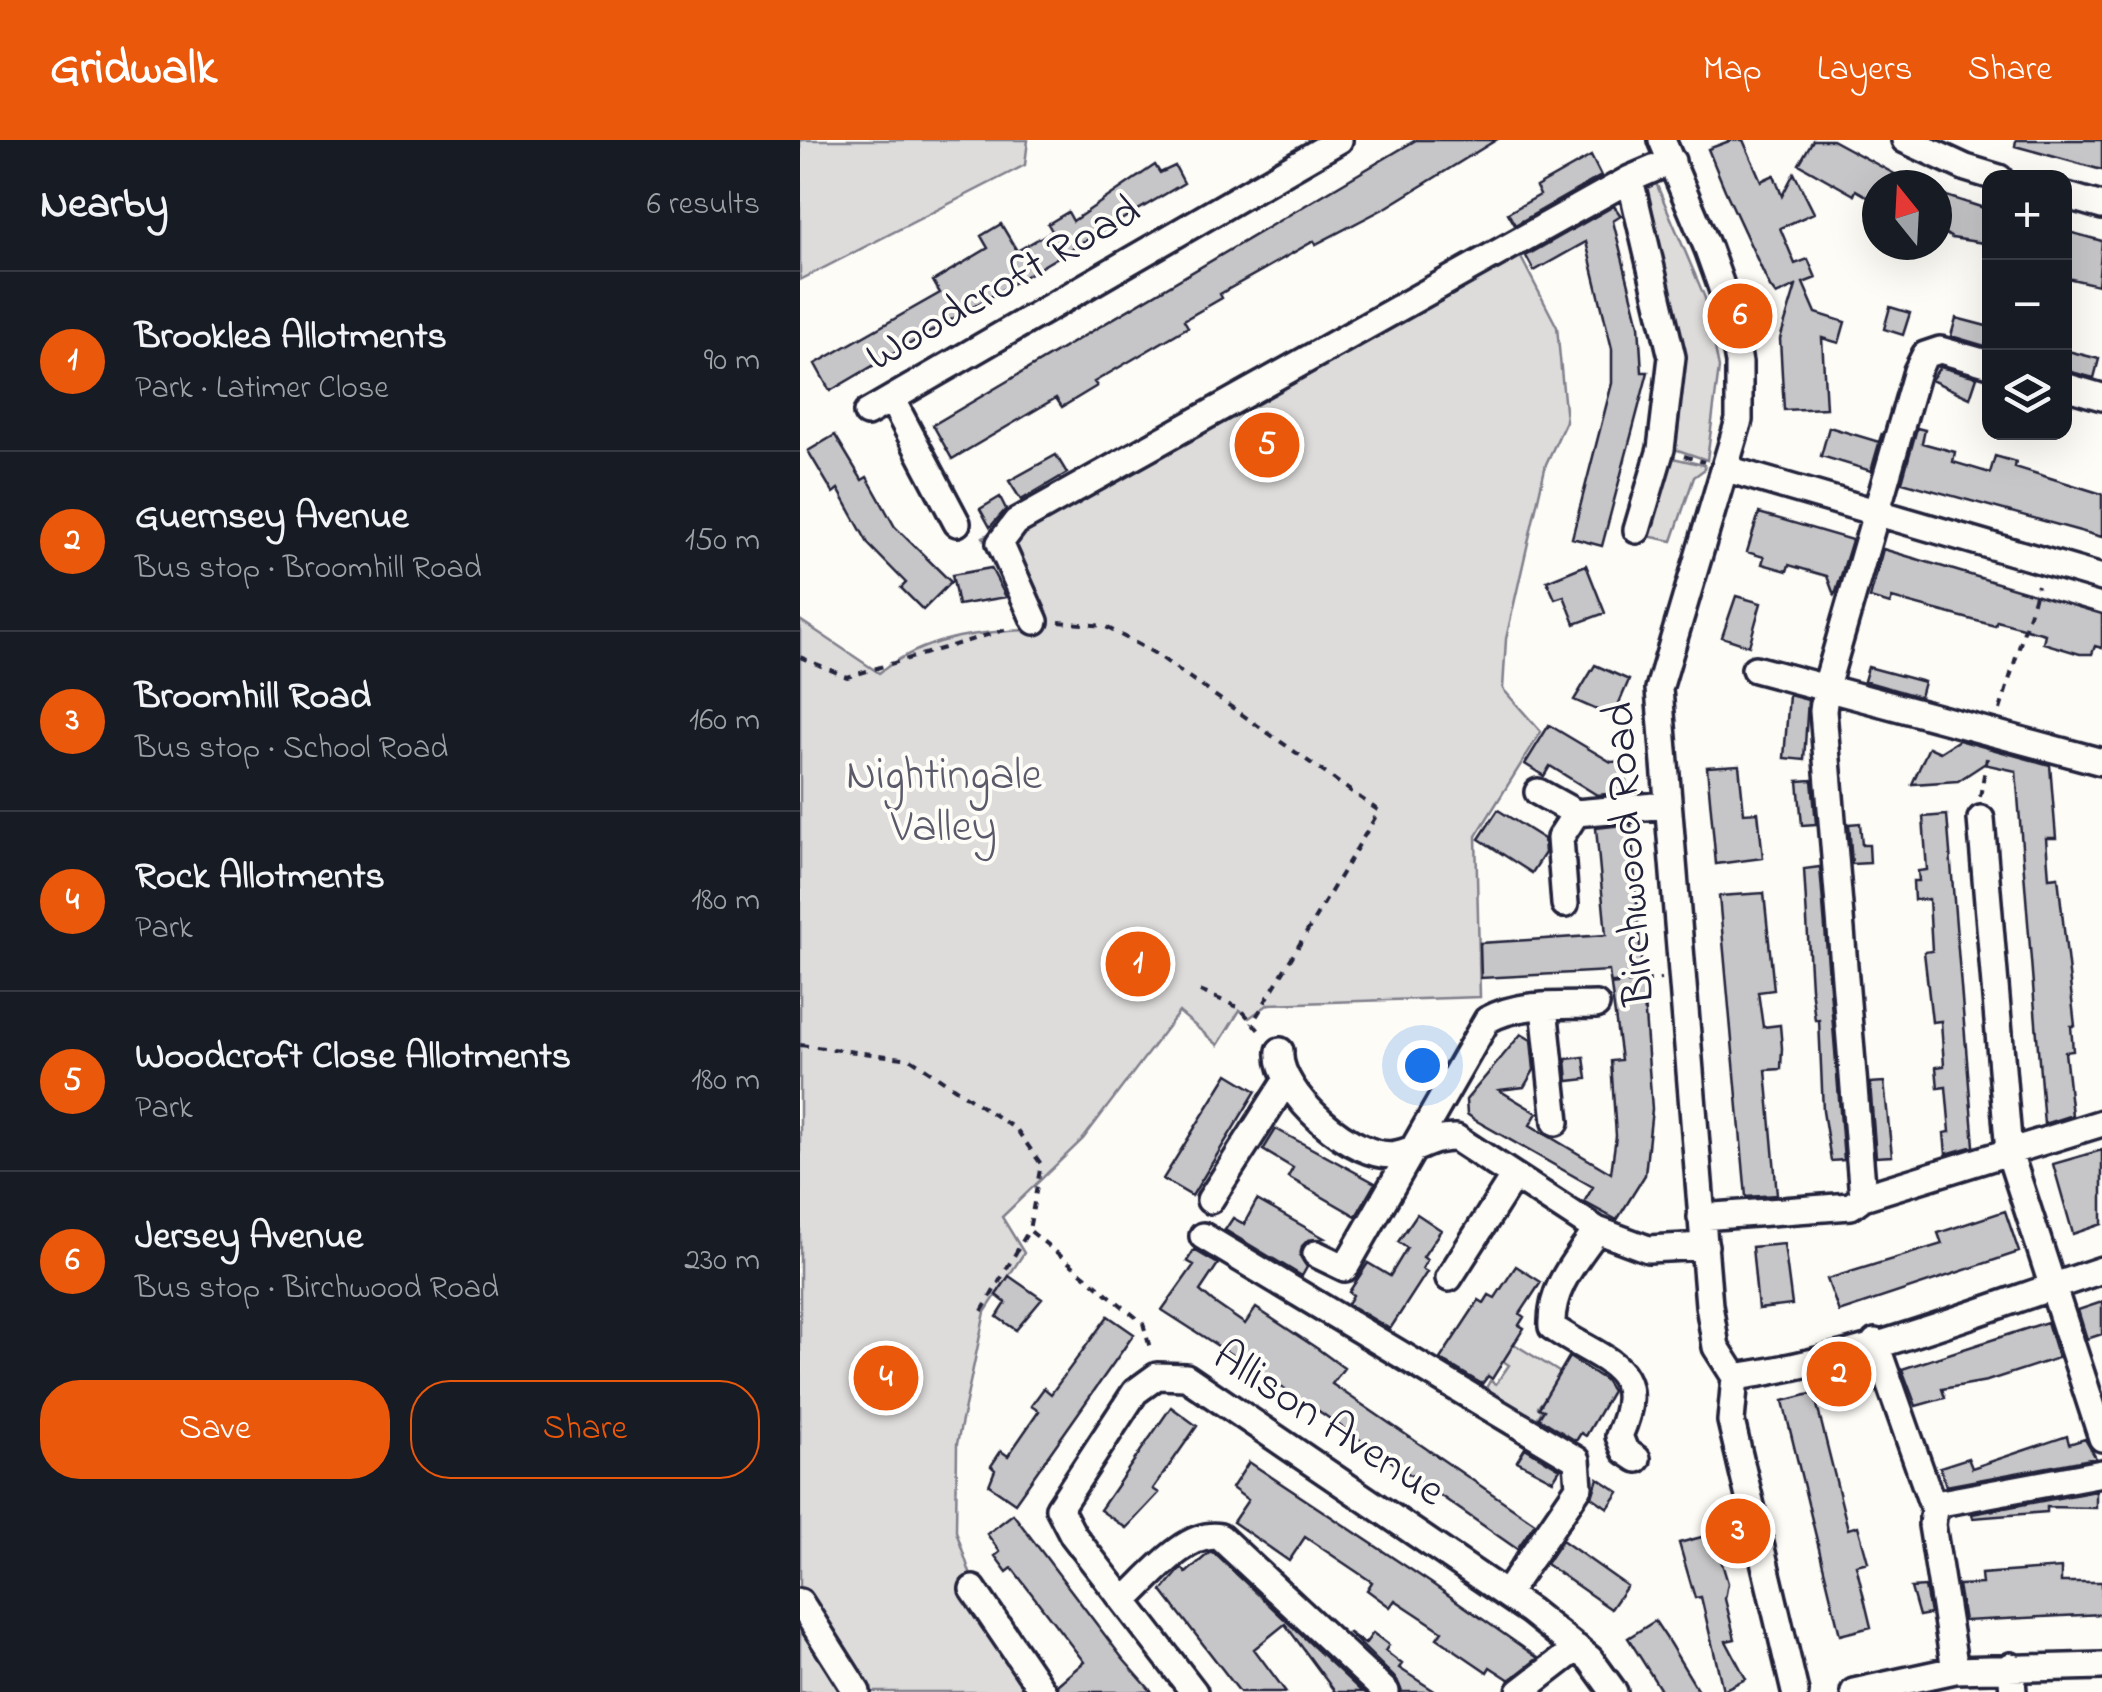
<!DOCTYPE html>
<meta charset="utf-8">
<style>
:root{--surface:#171b24;--page:#20242c;--text:#f1f3f6;--muted:#9ea1a6;--line:#363941;--accent:#ea580c}
body{margin:0;font-family:"Indie Flower",sans-serif;background:var(--page);color:var(--text)}
.controls{position:absolute;right:30px;top:30px;display:grid;overflow:hidden;border-radius:20px;box-shadow:0 10px 40px #0002}
.controls button{width:90px;height:90px;display:grid;place-items:center;padding:0;border:0;border-bottom:2px solid var(--line);background:var(--surface);color:var(--text);font:50px sans-serif}
.compass{position:absolute;left:1062px;top:30px;width:90px;height:90px;border-radius:50%;background:var(--surface);box-shadow:0 10px 40px #0002;rotate:342deg}
.you{position:absolute;left:622px;top:925px;width:35px;height:35px;margin:-25px;border:8px solid #fff;border-radius:50%;background:#1a73e8;box-shadow:0 0 0 15px #1a73e833}
.badge{display:grid;place-items:center;width:65px;height:65px;border-radius:50%;background:var(--accent);color:#fff;font-size:32px;font-weight:700}
.pin{position:absolute;translate:-50% -50%;border:5px solid #fff;box-shadow:0 2px 10px #0006}
.list{margin:0;padding:0;list-style:none}
h2{display:flex;justify-content:space-between;align-items:center;height:130px;margin:0;padding:0 40px;font-size:42px}
h2 small{font-size:32px;font-weight:400;color:var(--muted)}
.list li{display:grid;grid-template-columns:65px 1fr auto;gap:30px;align-items:center;box-sizing:border-box;height:180px;padding:0 40px;border-top:2px solid var(--line)}
.list b{display:block;font-size:38px;white-space:nowrap}
.list p{margin:0;font-size:32px;white-space:nowrap;color:var(--muted)}
.list em{font-size:32px;font-style:normal;color:var(--muted)}
.actions{display:flex;gap:20px;padding:30px 40px}
.actions a{flex:1;padding:22px 0;border:2px solid var(--accent);border-radius:40px;text-align:center;font-size:35px;color:var(--accent)}
.actions .main{background:var(--accent);color:#fff}
.icon{flex:none;width:55px;height:55px;fill:none;stroke:currentColor;stroke-width:2;stroke-linecap:round;stroke-linejoin:round}
.map{position:relative;flex:none;width:1302px;height:1552px;overflow:hidden}
header{display:flex;align-items:center;gap:60px;box-sizing:border-box;height:140px;padding:0 50px;background:var(--accent);color:#fff}
header strong{font-size:48px}
nav{display:flex;gap:55px;margin-inline-start:auto;font-size:35px}
main{display:flex}
aside{flex:1;background:var(--surface)}
.map>svg:first-child{display:block}
.green{fill:#dddcdb;stroke:#807f8b;stroke-width:2.5}
.building{fill:#c6c6c8;stroke:#22223b;stroke-width:2.5}
.lines{fill:none;stroke-linecap:round;stroke-linejoin:round}
.minor-casing{stroke:#22223b;stroke-width:32}
.path{stroke:#22223b;stroke-width:4;stroke-dasharray:8 8;stroke-linecap:butt}
.minor{stroke:#fdfcf7;stroke-width:25}
.labels{text-anchor:middle;dominant-baseline:central;stroke-width:8;stroke-linejoin:round;paint-order:stroke}
.street-label{font-size:45px;fill:#22223b;stroke:#fdfcf7}
.park-label{font-size:45px;fill:#5a5a6b;stroke:#fdfcf7}
</style>
<header>
<strong>Gridwalk</strong>
<nav><a>Map</a><a>Layers</a><a>Share</a></nav>
</header>
<main>
<aside>
<h2>Nearby<small>6 results</small></h2>
<ul class="list">
<li><span class="badge">1</span><div><b>Brooklea Allotments</b><p>Park · Latimer Close</p></div><em>90 m</em></li>
<li><span class="badge">2</span><div><b>Guernsey Avenue</b><p>Bus stop · Broomhill Road</p></div><em>150 m</em></li>
<li><span class="badge">3</span><div><b>Broomhill Road</b><p>Bus stop · School Road</p></div><em>160 m</em></li>
<li><span class="badge">4</span><div><b>Rock Allotments</b><p>Park</p></div><em>180 m</em></li>
<li><span class="badge">5</span><div><b>Woodcroft Close Allotments</b><p>Park</p></div><em>180 m</em></li>
<li><span class="badge">6</span><div><b>Jersey Avenue</b><p>Bus stop · Birchwood Road</p></div><em>230 m</em></li>
</ul>
<div class="actions"><a class="main">Save</a><a>Share</a></div>
</aside>
<div class="map">
<svg width="1302" height="1552" viewBox="0 0 1302 1552">
<rect width="100%" height="100%" fill="#fdfcf7"/>
<filter id="ink" filterUnits="userSpaceOnUse"><feTurbulence type="fractalNoise" baseFrequency=".01" numOctaves="2"/><feDisplacementMap in="SourceGraphic" scale="20" xChannelSelector="R" yChannelSelector="G"/><feConvolveMatrix kernelMatrix="1 2 1 2 8 2 1 2 1" color-interpolation-filters="sRGB"/></filter>
<g filter="url(#ink)">
<path class="green" d="M 0,0 L 228,0 L 225,25 L 0,140 Z
M 856,43 L 905,158 L 919,228 L 907,320 L 869,307 L 845,50 Z
M 714,104 L 757,187 L 766,281 L 746,324 L 706,499 L 703,549 L 741,592 L 676,696 L 680,857 L 469,864 L 449,878 L 440,870 L 418,905 L 379,872 L 283,999 L 202,1077 L 224,1113 L 185,1172 L 157,1304 L 156,1391 L 177,1454 L 242,1552 L 0,1552 L 0,480 L 79,533 C 125,497 175,492 232,490 L 183,397 Z
M 864,316 L 904,325 L 905,329 L 894,337 L 872,401 L 847,396 Z
M 714,1204 L 764,1235 L 738,1267 L 742,1271 L 736,1280 L 686,1248 L 690,1241 L 696,1244 L 709,1225 L 703,1221 Z"/>
<path class="building" d="M 616,0 L 696,0 L 587,67 L 516,104 L 514,101 L 420,154 L 422,158 L 384,180 L 388,187 L 294,242 L 297,246 L 262,267 L 256,258 L 152,319 L 133,285 Z
M 932,0 L 943,0 L 961,41 L 974,35 L 982,56 L 994,33 L 1014,73 L 980,88 L 995,124 L 1008,119 L 1016,138 L 1003,143 L 1016,173 L 1045,182 L 1039,203 L 1022,198 L 1026,268 L 984,270 L 980,199 L 996,146 L 976,155 L 970,147 L 925,50 L 908,9 Z
M 1013,0 L 1032,0 L 1115,45 L 1077,45 L 1077,62 L 1056,50 L 1054,55 L 999,24 Z
M 1216,0 L 1302,0 L 1302,30 L 1215,6 Z
M 791,16 L 801,36 L 715,85 L 708,73 L 740,55 L 736,47 Z
M 355,25 L 360,33 L 375,26 L 384,43 L 30,251 L 15,224 L 140,153 L 133,141 L 188,108 L 181,96 L 201,84 L 217,111 L 252,91 L 248,84 L 268,72 L 273,81 Z
M 1137,53 L 1190,70 L 1190,104 L 1152,98 L 1137,88 Z
M 814,66 L 821,76 L 813,81 L 839,185 L 842,232 L 848,232 L 802,406 L 772,398 L 812,243 L 812,209 L 786,102 L 734,131 L 726,116 Z
M 1269,92 L 1302,101 L 1298,145 L 1267,138 L 1264,107 Z
M 1090,167 L 1110,173 L 1103,195 L 1084,189 Z
M 1156,178 L 1190,187 L 1185,206 L 1151,196 Z
M 1264,210 L 1299,219 L 1294,238 L 1264,230 Z
M 1140,227 L 1177,237 L 1170,258 L 1131,240 Z
M 1029,287 L 1079,302 L 1082,293 L 1071,331 L 1021,316 Z
M 1117,288 L 1125,290 L 1122,303 L 1155,312 L 1153,322 L 1190,333 L 1195,316 L 1216,322 L 1215,327 L 1302,354 L 1302,397 L 1102,342 Z
M 35,295 L 62,340 L 67,337 L 95,387 L 151,442 L 123,470 L 101,448 L 106,443 L 69,405 L 38,349 L 33,353 L 8,311 Z
M 256,315 L 267,333 L 221,360 L 209,341 Z
M 200,357 L 206,369 L 190,387 L 180,369 Z
M 959,373 L 1052,400 L 1036,452 L 1034,455 L 1027,436 L 989,425 L 987,431 L 962,424 L 964,417 L 947,412 Z
M 1083,409 L 1302,474 L 1302,508 L 1295,506 L 1292,514 L 1280,514 L 1243,503 L 1245,494 L 1197,481 L 1195,486 L 1092,458 L 1090,464 L 1070,458 Z
M 786,425 L 805,473 L 775,484 L 764,456 L 755,459 L 747,441 Z
M 191,428 L 206,457 L 158,465 L 152,435 Z
M 936,456 L 961,463 L 949,506 L 922,497 Z
M 795,525 L 829,540 L 813,577 L 774,560 Z
M 1068,527 L 1124,542 L 1120,557 L 1064,541 Z
M 989,555 L 1008,560 L 1004,620 L 984,618 Z
M 749,585 L 811,622 L 824,621 L 827,652 L 797,655 L 750,626 L 744,636 L 725,624 Z
M 1159,600 L 1250,625 L 1256,698 L 1246,698 L 1249,738 L 1258,737 L 1275,886 L 1271,886 L 1273,911 L 1265,912 L 1272,975 L 1244,984 L 1216,631 L 1184,624 L 1158,641 L 1112,644 L 1129,607 L 1140,612 Z
M 939,625 L 944,673 L 958,672 L 963,718 L 916,724 L 907,627 Z
M 1012,640 L 1016,684 L 1002,685 L 998,641 Z
M 698,670 L 744,699 L 745,713 L 732,733 L 679,699 Z
M 1147,675 L 1174,1006 L 1146,1014 L 1144,993 L 1150,992 L 1146,947 L 1138,948 L 1136,927 L 1144,926 L 1141,881 L 1132,882 L 1124,812 L 1132,811 L 1129,759 L 1114,760 L 1113,741 L 1119,741 L 1118,731 L 1127,730 L 1123,677 Z
M 1060,683 L 1062,705 L 1069,705 L 1070,723 L 1052,724 L 1049,684 Z
M 831,684 L 852,969 L 845,1035 L 817,1080 L 784,1062 L 793,1047 L 675,980 L 667,974 L 666,960 L 721,894 L 731,900 L 734,930 L 724,947 L 699,950 L 737,973 L 730,985 L 811,1033 L 816,996 L 811,921 L 821,920 L 809,831 L 681,838 L 680,803 L 806,795 L 796,688 Z
M 1020,727 L 1044,1020 L 1031,1021 L 1023,971 L 1019,880 L 1015,880 L 1011,848 L 1004,729 Z
M 964,753 L 974,850 L 958,852 L 963,887 L 980,885 L 982,908 L 981,929 L 966,930 L 977,1055 L 946,1057 L 919,756 Z
M 784,917 L 787,939 L 768,941 L 766,919 Z
M 428,934 L 456,951 L 392,1056 L 363,1039 Z
M 1084,942 L 1092,1016 L 1076,1017 L 1070,943 Z
M 476,989 L 575,1043 L 556,1076 L 488,1037 L 493,1028 L 463,1010 Z
M 1302,1010 L 1302,1084 L 1273,1094 L 1253,1024 Z
M 457,1060 L 524,1098 L 508,1100 L 502,1106 L 500,1116 L 507,1127 L 502,1136 L 425,1090 L 433,1078 L 444,1084 Z
M 1205,1071 L 1219,1112 L 1039,1172 L 1027,1139 L 1142,1104 L 1138,1093 Z
M 617,1074 L 641,1090 L 623,1117 L 627,1120 L 622,1129 L 627,1132 L 590,1189 L 548,1164 L 553,1155 L 549,1152 L 568,1123 L 590,1136 L 607,1108 L 598,1102 Z
M 984,1104 L 992,1165 L 958,1169 L 952,1107 Z
M 394,1110 L 418,1124 L 400,1151 L 413,1162 L 445,1184 L 456,1168 L 518,1209 L 544,1228 L 532,1244 L 735,1383 L 717,1409 L 513,1267 L 362,1170 L 394,1125 L 387,1121 Z
M 716,1126 L 741,1142 L 720,1174 L 724,1177 L 719,1185 L 724,1188 L 692,1239 L 688,1236 L 682,1244 L 640,1219 L 679,1160 L 684,1163 L 689,1155 L 695,1158 Z
M 209,1136 L 242,1159 L 216,1190 L 197,1177 L 206,1163 L 196,1155 Z
M 1302,1162 L 1302,1194 L 1287,1199 L 1278,1170 Z
M 308,1176 L 334,1194 L 215,1363 L 189,1345 L 195,1330 L 191,1326 L 201,1311 L 208,1316 L 239,1271 L 231,1266 L 244,1248 L 251,1254 Z
M 1247,1182 L 1258,1218 L 1187,1241 L 1142,1249 L 1145,1258 L 1116,1266 L 1102,1229 Z
M 769,1217 L 805,1240 L 812,1251 L 786,1296 L 781,1293 L 776,1301 L 739,1278 L 744,1270 L 739,1268 Z
M 1014,1253 L 1048,1389 L 1058,1386 L 1068,1422 L 1056,1425 L 1071,1487 L 1040,1495 L 983,1261 Z
M 371,1267 L 397,1286 L 353,1349 L 359,1353 L 326,1388 L 300,1370 Z
M 1267,1296 L 1269,1304 L 1285,1299 L 1296,1318 L 1146,1346 L 1140,1327 L 1168,1318 L 1172,1328 Z
M 725,1308 L 760,1329 L 753,1340 L 717,1321 Z
M 449,1322 L 631,1443 L 738,1518 L 710,1540 L 690,1527 L 687,1532 L 637,1498 L 642,1491 L 595,1460 L 590,1467 L 567,1450 L 572,1442 L 505,1397 L 489,1421 L 433,1382 L 448,1360 L 432,1348 Z
M 798,1338 L 819,1352 L 808,1368 L 792,1357 Z
M 1296,1351 L 1296,1368 L 1247,1367 L 1247,1372 L 1173,1378 L 1172,1374 Z
M 213,1374 L 323,1519 L 352,1552 L 259,1552 L 257,1545 L 284,1522 L 212,1428 L 207,1432 L 195,1416 L 200,1412 L 187,1394 Z
M 913,1394 L 928,1443 L 925,1459 L 935,1499 L 926,1501 L 946,1539 L 923,1550 L 901,1457 L 895,1458 L 879,1403 Z
M 762,1400 L 827,1446 L 811,1469 L 746,1424 Z
M 409,1413 L 414,1413 L 562,1552 L 535,1552 L 485,1484 L 454,1509 L 486,1552 L 440,1552 L 362,1451 L 379,1431 L 382,1428 L 386,1433 Z
M 1261,1428 L 1261,1442 L 1302,1442 L 1302,1474 L 1164,1481 L 1158,1445 L 1182,1444 L 1181,1434 Z
M 1125,1447 L 1130,1474 L 1119,1476 L 1111,1448 Z
M 855,1481 L 867,1499 L 899,1552 L 862,1552 L 828,1498 Z
M 548,1492 L 565,1504 L 573,1493 L 589,1505 L 585,1511 L 602,1524 L 599,1528 L 636,1552 L 602,1552 L 597,1540 Z"/>
<g class="lines">
<g class="minor-casing">
<path id="minor" d="M 862,0 L 908,109 L 929,168 L 939,223 L 939,280 L 859,549 L 909,1165 L 916,1207 L 935,1237
M 1105,0 L 1166,28 L 1199,38
M 1264,55 L 1302,66
M 1264,246 L 1302,257
M 92,260 L 157,383
M 67,273 L 539,0
M 927,329 L 1302,438
M 837,390 L 861,309 L 872,217 L 830,39 L 872,21
M 235,481 L 200,403 L 216,382 L 830,39
M 955,529 L 1302,622
M 738,652 L 776,673 L 867,665
M 1181,679 L 1209,1012 L 1302,1298
M 765,764 L 760,698 L 776,673
M 744,867 L 756,982
M 480,911 C 476,952 556,1023 597,1014 C 620,1009 632,997 656,998 L 797,1090 L 848,1109 L 905,1106
M 1063,1057 L 1023,571 L 1026,547 L 1117,231 L 1125,215 L 1140,210 L 1190,224
M 410,1060 L 486,941
M 901,1077 L 1051,1066 L 1063,1057 L 1302,983
M 797,1090 C 776,1120 750,1148 752,1187 C 803,1223 851,1224 819,1296 L 825,1311 L 837,1319
M 403,1096 L 777,1320 L 779,1347 L 706,1454
M 516,1114 L 545,1128 L 687,880 C 719,862 759,866 796,865
M 649,1138 L 714,1036
M 1075,1202 L 1134,1369
M 935,1237 C 1059,1220 1183,1169 1302,1130
M 935,1237 L 931,1281 L 995,1552
M 173,1449 L 243,1552
M 324,1461 C 348,1440 386,1390 420,1397 L 586,1552
M 0,1462 L 57,1552
M 1211,1526 L 1213,1552
M 1155,1530 L 1132,1385 L 1134,1369 L 1141,1363 L 1302,1333
M 394,1552 L 273,1395 L 259,1368 L 335,1252 L 357,1236 L 386,1237 L 730,1471 L 790,1519 L 814,1552
M 720,1552 L 777,1508
M 1054,1552 L 1155,1530 L 1302,1526"/>
</g>
<path class="path" d="M 884,316 L 904,322
M 259,482 L 304,486 L 356,514 L 579,671 L 452,884
M 0,517 L 47,537 L 211,488
M 1200,570 L 1238,445
M 1180,657 L 1187,618
M 811,844 L 861,839
M 400,851 L 440,868 L 462,894
M 0,905 L 111,919 L 217,990 L 241,1024 L 229,1090
M 182,1171 L 229,1090 L 343,1183 L 351,1212"/>
<use href="#minor" class="minor"/>
</g>
</g>
<g class="labels">
<g class="street-label">
<text transform="translate(204 145) rotate(-30)">Woodcroft Road</text>
<text transform="translate(831 714) rotate(-94)">Birchwood Road</text>
<text transform="translate(528 1285) rotate(33)">Allison Avenue</text>
</g>
<g class="park-label">
<text x="144" y="637">Nightingale<tspan x="144" dy="52">Valley</tspan></text>
</g>
</g>
</svg>
<div class="controls">
<button>+</button>
<button>−</button>
<button><svg class="icon" aria-label="layers" viewBox="0 0 24 24"><path d="M12 4l9 5-9 5-9-5zM3 14l9 5 9-5"/></svg></button>
</div>
<svg class="compass" viewBox="-18 -18 36 36"><path d="M0-13l5 13h-10z" fill="#e53935"/><path d="M0 13l5-13h-10z" fill="#9ea1a6"/></svg>
<div class="you"></div>
<div class="pin badge" style="left:338px;top:824px">1</div>
<div class="pin badge" style="left:1039px;top:1234px">2</div>
<div class="pin badge" style="left:938px;top:1391px">3</div>
<div class="pin badge" style="left:86px;top:1238px">4</div>
<div class="pin badge" style="left:467px;top:305px">5</div>
<div class="pin badge" style="left:940px;top:176px">6</div>
</div>
</main>
